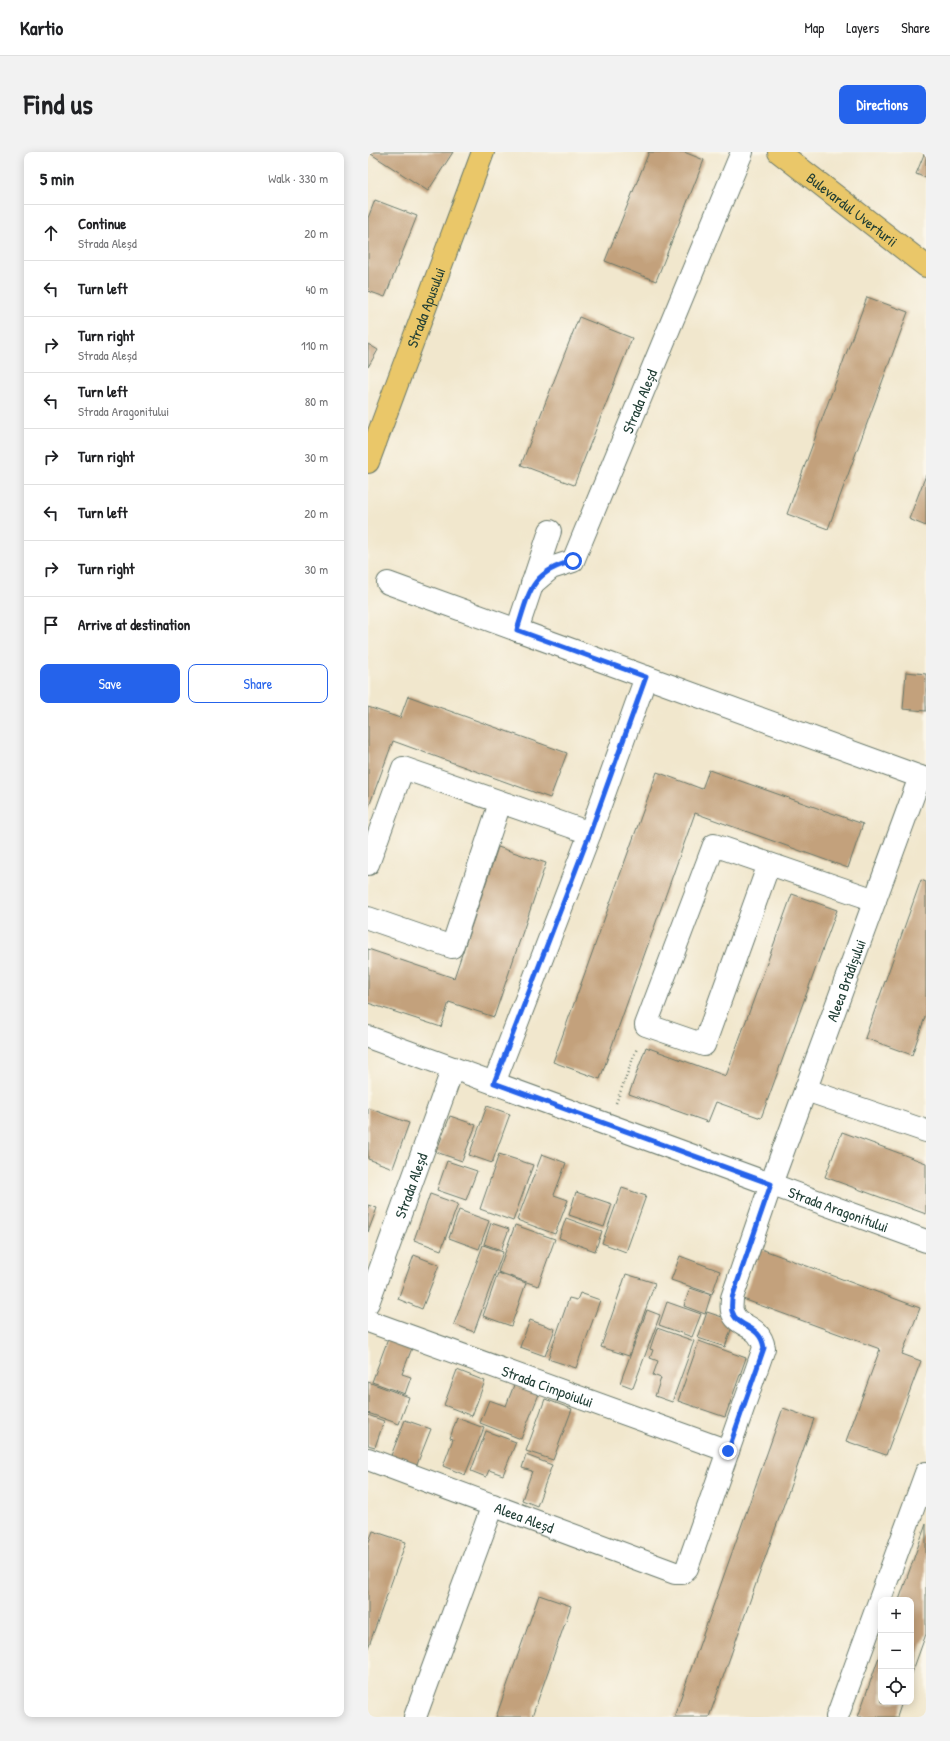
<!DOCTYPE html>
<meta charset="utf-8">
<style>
:root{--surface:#fff;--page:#f2f2f2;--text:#202124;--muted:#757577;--line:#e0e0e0;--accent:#2563eb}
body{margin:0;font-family:"Patrick Hand",sans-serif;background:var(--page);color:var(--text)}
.controls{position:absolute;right:12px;bottom:12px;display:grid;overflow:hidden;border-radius:8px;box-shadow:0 2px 10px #0003}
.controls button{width:36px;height:36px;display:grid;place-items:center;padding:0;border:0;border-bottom:1px solid var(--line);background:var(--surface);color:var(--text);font:20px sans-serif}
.stop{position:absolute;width:12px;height:12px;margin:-9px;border:3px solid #2563eb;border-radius:50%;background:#fff}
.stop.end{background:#2563eb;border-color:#fff;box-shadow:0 1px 4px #0008}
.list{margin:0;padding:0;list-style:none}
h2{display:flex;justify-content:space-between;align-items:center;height:52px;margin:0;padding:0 16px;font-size:17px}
h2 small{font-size:13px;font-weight:400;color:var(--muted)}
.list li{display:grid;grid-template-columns:26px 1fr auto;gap:12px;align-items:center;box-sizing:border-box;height:56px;padding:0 16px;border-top:1px solid var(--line)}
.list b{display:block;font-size:15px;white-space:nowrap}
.list p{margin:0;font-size:13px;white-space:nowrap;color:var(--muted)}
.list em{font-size:13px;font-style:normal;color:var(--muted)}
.actions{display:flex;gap:8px;padding:12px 16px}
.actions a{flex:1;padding:9px 0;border:1px solid var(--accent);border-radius:8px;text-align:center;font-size:14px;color:var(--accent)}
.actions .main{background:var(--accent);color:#fff}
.icon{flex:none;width:22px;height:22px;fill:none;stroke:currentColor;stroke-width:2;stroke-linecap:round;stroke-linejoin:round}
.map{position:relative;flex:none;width:558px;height:1565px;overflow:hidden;border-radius:8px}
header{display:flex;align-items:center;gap:24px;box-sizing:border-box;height:56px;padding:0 20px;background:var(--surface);border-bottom:1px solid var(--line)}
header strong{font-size:19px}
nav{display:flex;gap:22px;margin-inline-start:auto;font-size:14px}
.intro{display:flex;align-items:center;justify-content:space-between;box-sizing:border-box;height:96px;padding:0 24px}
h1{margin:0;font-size:28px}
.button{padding:10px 18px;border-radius:8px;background:var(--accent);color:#fff;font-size:14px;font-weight:700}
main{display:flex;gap:24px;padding:0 24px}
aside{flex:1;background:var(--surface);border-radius:8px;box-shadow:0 2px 10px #0003}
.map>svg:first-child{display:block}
.building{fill:#c3a17c}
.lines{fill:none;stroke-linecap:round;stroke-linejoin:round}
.minor-casing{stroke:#68786a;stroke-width:24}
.major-casing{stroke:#68786a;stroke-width:24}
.path{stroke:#68786a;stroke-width:2.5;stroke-dasharray:1 3;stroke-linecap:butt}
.minor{stroke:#fff;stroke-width:22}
.major{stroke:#eac769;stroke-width:22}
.route{stroke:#2563eb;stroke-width:5}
.labels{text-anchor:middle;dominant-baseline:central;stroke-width:3.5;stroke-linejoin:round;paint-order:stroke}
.street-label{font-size:15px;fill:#1f3d34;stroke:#fbf7ec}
</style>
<header>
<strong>Kartio</strong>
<nav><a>Map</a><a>Layers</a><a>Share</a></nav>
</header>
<div class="intro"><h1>Find us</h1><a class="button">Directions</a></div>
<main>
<aside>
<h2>5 min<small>Walk · 330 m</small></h2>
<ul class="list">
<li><svg class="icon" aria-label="ahead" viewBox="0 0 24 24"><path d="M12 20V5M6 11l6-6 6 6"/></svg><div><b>Continue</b><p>Strada Aleșd</p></div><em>20 m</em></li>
<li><svg class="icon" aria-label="left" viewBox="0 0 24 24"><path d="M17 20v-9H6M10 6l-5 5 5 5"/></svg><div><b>Turn left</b></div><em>40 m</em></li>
<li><svg class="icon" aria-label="right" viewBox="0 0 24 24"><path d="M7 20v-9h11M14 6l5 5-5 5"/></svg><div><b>Turn right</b><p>Strada Aleșd</p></div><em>110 m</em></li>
<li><svg class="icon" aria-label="left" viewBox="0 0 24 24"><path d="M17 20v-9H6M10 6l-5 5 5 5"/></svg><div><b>Turn left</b><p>Strada Aragonitului</p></div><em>80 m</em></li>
<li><svg class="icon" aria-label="right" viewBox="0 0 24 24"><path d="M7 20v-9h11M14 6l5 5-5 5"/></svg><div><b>Turn right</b></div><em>30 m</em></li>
<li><svg class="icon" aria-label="left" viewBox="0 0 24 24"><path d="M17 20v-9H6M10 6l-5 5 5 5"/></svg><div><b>Turn left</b></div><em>20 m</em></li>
<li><svg class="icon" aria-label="right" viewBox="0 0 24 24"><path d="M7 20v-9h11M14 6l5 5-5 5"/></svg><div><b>Turn right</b></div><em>30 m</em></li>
<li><svg class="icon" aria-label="arrive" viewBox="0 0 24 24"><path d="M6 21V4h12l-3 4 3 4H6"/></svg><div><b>Arrive at destination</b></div></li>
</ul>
<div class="actions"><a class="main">Save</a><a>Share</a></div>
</aside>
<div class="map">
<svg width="558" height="1565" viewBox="0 0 558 1565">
<rect width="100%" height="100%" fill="#fbf7ec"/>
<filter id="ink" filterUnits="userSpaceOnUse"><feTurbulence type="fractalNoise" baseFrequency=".025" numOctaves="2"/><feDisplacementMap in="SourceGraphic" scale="8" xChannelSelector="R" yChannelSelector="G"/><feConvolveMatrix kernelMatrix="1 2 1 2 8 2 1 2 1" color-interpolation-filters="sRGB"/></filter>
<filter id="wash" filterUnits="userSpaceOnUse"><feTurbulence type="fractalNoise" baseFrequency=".012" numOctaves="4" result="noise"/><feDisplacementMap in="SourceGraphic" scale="16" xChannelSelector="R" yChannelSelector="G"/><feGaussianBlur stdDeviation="0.9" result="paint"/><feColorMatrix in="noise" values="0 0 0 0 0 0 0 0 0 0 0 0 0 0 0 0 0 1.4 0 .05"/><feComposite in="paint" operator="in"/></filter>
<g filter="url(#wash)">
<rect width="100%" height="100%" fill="#f1e7cd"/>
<g id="blocks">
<path class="building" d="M 0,0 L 85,0 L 60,39 Z
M 281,0 L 316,0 L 336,8 L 288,129 L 237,109 Z
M 557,0 L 558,0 L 558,26 L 548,22 Z
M 7,48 L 49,64 L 17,145 L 0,139 L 0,66 Z
M 499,145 L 540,160 L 460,377 L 419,362 Z
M 211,165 L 264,186 L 206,333 L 153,313 Z
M 0,192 L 10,198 L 0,215 Z
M 558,323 L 558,374 L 541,367 Z
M 538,520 L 558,522 L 558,559 L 535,557 Z
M 40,544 L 199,601 L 182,646 L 25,589 L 0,657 L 0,555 L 32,566 Z
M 341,618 L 495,672 L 480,716 L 327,661 L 232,927 L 185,910 L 289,620 L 334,637 Z
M 130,695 L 178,711 L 126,865 L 81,850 L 73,875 L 0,851 L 0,797 L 86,826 Z
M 553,728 L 558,730 L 558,862 L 544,903 L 497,886 Z
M 424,742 L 469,758 L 393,966 L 348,950 L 340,970 L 261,942 L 278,895 L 358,924 Z
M 119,954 L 142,962 L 124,1011 L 101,1003 Z
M 0,956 L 41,971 L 25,1016 L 0,1007 Z
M 82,964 L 108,973 L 94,1009 L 68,1000 Z
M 474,980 L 558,1011 L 558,1062 L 457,1025 Z
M 131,1002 L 165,1013 L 145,1069 L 112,1057 Z
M 174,1002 L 198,1011 L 186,1043 L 200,1048 L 187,1082 L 149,1068 Z
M 79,1009 L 109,1019 L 98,1048 L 69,1038 Z
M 254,1036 L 278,1044 L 258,1100 L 234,1091 Z
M 208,1040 L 244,1052 L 236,1075 L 201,1063 Z
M 62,1042 L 90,1052 L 73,1098 L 46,1088 Z
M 0,1053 L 9,1056 L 0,1080 Z
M 91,1058 L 121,1069 L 111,1097 L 81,1086 Z
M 198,1066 L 234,1079 L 227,1099 L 191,1086 Z
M 123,1071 L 141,1077 L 133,1098 L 116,1092 Z
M 147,1073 L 187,1087 L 170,1134 L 130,1120 Z
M 115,1093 L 135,1100 L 106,1180 L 86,1172 Z
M 393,1097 L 552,1156 L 534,1202 L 553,1209 L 518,1303 L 478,1289 L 512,1197 L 375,1147 Z
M 46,1103 L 71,1113 L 54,1157 L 30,1147 Z
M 312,1104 L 352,1119 L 344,1142 L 303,1128 Z
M 130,1121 L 158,1131 L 143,1174 L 115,1164 Z
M 258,1122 L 287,1131 L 261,1204 L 233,1195 Z
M 322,1136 L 343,1143 L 337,1162 L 316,1154 Z
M 212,1141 L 232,1148 L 208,1216 L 180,1207 L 201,1146 L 209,1148 Z
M 299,1150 L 333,1162 L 324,1185 L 291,1173 Z
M 279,1158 L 292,1163 L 265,1236 L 252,1231 Z
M 339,1160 L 366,1169 L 357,1195 L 330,1186 Z
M 162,1168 L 187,1177 L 177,1204 L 152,1195 Z
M 289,1176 L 326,1189 L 304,1250 L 287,1244 L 293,1226 L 285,1223 L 290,1209 L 282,1206 L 285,1198 L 282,1197 Z
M 20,1187 L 44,1196 L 34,1222 L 43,1225 L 37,1242 L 4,1230 Z
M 331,1189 L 378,1206 L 357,1265 L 310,1249 Z
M 89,1218 L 117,1229 L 104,1264 L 76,1253 Z
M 0,1230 L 41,1245 L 31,1272 L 0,1261 Z
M 146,1233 L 171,1242 L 153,1287 L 112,1271 L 121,1248 L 138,1254 Z
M 177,1247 L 204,1257 L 185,1308 L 158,1299 Z
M 415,1256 L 446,1267 L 341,1565 L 306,1565 Z
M 0,1263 L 16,1269 L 7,1295 L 0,1293 Z
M 89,1266 L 116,1276 L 97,1323 L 75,1314 L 85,1287 L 82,1286 Z
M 37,1268 L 63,1277 L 48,1315 L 22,1306 Z
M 118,1279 L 148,1290 L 135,1323 L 121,1318 L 118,1325 L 103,1319 Z
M 158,1303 L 184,1313 L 169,1354 L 154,1348 L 164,1319 L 154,1316 Z
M 558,1372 L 558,1482 L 543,1524 L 543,1448 L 531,1448 Z
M 5,1379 L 38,1390 L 0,1496 L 0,1392 Z
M 171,1443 L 203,1454 L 164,1565 L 128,1565 Z
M 513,1499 L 513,1550 L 534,1550 L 529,1565 L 490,1565 Z"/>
</g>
</g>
<g filter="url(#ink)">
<use href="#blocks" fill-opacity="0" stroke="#68786a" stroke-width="1"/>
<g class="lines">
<g class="minor-casing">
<g id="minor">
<path d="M 20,431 L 558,627"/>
<path id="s1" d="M 164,432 L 183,416 L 205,409 L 374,0"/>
<path d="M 149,478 L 182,379"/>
<path d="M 0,712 L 35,616 L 222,681"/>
<path d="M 401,712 L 336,893 L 278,873 L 346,693 L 507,748"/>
<path d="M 0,766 L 84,795 L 132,651"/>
<path id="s2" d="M 0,885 L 558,1089"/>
<path d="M 126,931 L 222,681 L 278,525"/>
<path d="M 438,938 L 558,979"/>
<path id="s3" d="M 0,1151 L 85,916"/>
<path id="s4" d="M 0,1169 L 360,1299"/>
<path id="s5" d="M 0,1307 L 307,1421 L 314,1421 L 319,1416 L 396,1196 C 392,1171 369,1177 364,1159 C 363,1156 364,1150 364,1146 L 403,1032 L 552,625"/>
<path d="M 47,1565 L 125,1353"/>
<path d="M 469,1565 L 558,1321"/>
</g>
</g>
<g class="major-casing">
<g id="major">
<path id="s6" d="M 411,0 L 558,114"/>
<path id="s7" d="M 0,310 L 115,0"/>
</g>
</g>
<path class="path" d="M 248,951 L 269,896"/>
<use href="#minor" class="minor"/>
<use href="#major" class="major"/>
</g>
</g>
<g class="lines" filter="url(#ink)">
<path class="route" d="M 205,409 C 162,420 161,441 149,478 L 278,525 L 222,681 L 126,931 L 403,1032 L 364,1146 C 364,1150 363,1156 364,1159 C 369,1177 392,1171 396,1196 L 360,1299"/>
</g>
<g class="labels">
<g class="street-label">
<text stroke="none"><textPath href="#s6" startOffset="93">Bulevardul Uverturii</textPath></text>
<text stroke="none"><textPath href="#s7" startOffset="165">Strada Apusului</textPath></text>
<text stroke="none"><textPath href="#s1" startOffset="221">Strada Aleșd</textPath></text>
<text stroke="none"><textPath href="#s5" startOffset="976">Aleea Brădișului</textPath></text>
<text stroke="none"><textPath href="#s3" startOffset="125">Strada Aleșd</textPath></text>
<text stroke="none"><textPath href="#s2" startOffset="501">Strada Aragonitului</textPath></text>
<text stroke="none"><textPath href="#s4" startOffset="191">Strada Cimpoiului</textPath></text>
<text stroke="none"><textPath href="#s5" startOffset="167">Aleea Aleșd</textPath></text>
</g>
</g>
</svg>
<div class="controls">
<button>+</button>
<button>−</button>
<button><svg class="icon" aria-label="locate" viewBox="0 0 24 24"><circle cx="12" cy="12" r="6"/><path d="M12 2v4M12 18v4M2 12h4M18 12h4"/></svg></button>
</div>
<div class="stop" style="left:205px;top:409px"></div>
<div class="stop end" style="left:360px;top:1299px"></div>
</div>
</main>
